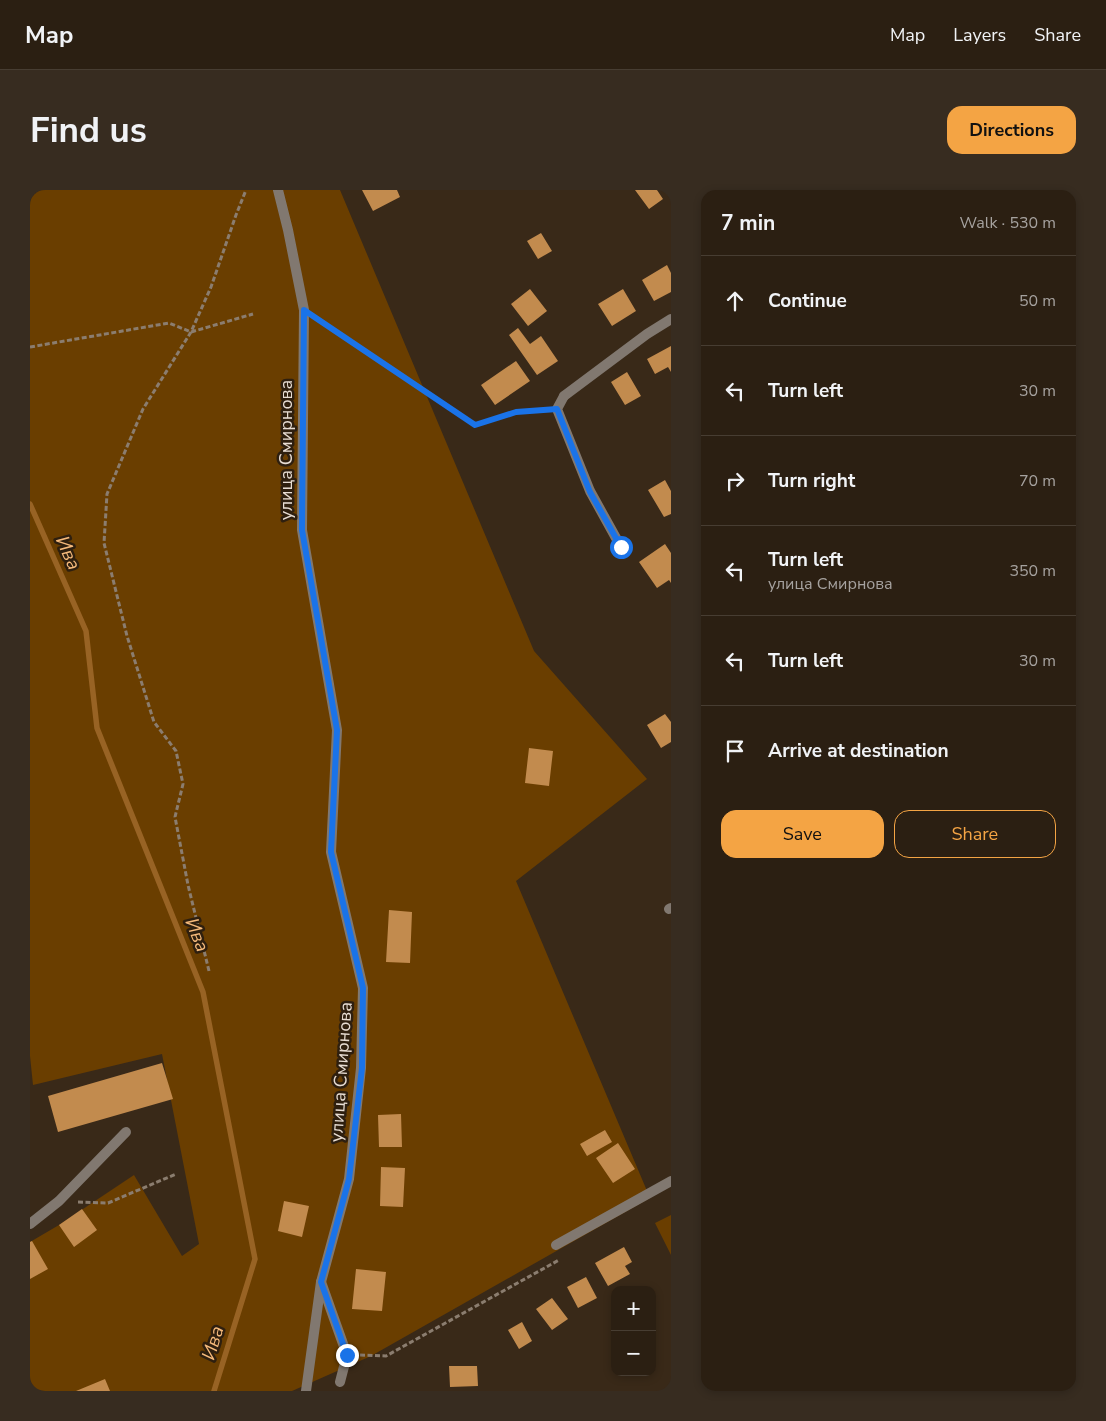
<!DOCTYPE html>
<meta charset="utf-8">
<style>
:root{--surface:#2b1f12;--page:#372c20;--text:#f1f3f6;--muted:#a6a29f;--line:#473d32;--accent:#f4a444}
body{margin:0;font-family:"Nunito Sans",sans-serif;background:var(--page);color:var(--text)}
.controls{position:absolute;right:15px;bottom:15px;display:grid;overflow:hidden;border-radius:10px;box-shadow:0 2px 8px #0003}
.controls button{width:45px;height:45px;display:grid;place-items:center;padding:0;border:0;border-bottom:1px solid var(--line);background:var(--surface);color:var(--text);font:25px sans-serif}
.stop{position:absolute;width:15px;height:15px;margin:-11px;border:4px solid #1a73e8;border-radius:50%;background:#fff}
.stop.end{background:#1a73e8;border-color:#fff;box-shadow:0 1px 5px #0008}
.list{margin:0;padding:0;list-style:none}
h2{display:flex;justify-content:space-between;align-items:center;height:65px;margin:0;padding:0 20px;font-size:21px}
h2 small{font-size:16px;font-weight:400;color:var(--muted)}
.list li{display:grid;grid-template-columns:32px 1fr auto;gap:15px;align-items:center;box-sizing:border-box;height:90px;padding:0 20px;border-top:1px solid var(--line)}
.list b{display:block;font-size:19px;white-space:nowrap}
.list p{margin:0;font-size:16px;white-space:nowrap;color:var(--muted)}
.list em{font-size:16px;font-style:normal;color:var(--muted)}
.actions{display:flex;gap:10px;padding:15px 20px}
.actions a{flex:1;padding:11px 0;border:1px solid var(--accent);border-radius:15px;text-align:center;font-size:18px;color:var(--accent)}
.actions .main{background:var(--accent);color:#111}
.icon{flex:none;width:28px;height:28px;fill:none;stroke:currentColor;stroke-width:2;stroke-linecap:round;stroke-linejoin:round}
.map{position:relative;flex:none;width:641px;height:1201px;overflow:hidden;border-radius:15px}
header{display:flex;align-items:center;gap:30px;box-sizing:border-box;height:70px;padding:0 25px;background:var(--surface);border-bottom:1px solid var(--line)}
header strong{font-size:24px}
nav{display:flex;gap:28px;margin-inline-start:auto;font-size:18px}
.intro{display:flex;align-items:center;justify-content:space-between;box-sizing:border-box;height:120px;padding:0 30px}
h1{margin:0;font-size:35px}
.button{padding:12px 22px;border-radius:15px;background:var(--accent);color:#111;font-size:18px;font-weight:700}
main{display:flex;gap:30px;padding:0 30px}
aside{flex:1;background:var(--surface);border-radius:15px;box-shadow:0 2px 8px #0003}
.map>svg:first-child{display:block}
.green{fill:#6a3e00}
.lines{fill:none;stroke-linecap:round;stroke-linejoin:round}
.stream{stroke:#986324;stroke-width:5.5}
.building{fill:#c28b4e}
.path{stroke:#8b7d6f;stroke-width:3;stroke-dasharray:5 2.5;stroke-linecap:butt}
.service{stroke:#817870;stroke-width:10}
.minor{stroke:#817870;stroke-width:10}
.route{stroke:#1a73e8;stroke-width:6}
.labels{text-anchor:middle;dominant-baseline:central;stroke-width:5;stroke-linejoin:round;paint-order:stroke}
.street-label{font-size:18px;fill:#e8ddd3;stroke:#2e1f0f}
.water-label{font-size:19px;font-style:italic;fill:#f6ba7b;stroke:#2e1f0f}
</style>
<header>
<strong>Map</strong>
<nav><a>Map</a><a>Layers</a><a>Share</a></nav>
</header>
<div class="intro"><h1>Find us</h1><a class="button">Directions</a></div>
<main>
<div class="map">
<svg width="641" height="1201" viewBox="0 0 641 1201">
<rect width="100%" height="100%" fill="#392918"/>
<path class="green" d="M 0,0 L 310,0 L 504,461 L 617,589 L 486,691 L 620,1008 L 341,1166 L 262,1201 L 0,1201 L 0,1052 L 29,1035 L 104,985 L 152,1066 L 169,1054 L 132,864 L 3,895 L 0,866 Z
M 641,1025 L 641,1065 L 625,1033 Z"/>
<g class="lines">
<path class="stream" d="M 0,314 L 56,441 L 67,538 L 173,802 L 225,1069 L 184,1201"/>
</g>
<path class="building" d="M 332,0 L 367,0 L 370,7 L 343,21 Z
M 605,0 L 627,0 L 633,9 L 619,19 Z
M 511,43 L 522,61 L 508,69 L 497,51 Z
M 637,75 L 641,83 L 641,102 L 624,111 L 612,90 Z
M 500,99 L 517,121 L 498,136 L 481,114 Z
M 593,99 L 606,121 L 582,136 L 568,114 Z
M 488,138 L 500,154 L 511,146 L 528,171 L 507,185 L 479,145 Z
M 641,156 L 641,182 L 638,177 L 625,184 L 617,169 Z
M 486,171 L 500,191 L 465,215 L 451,195 Z
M 597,182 L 611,206 L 595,215 L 581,192 Z
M 635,290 L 641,301 L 641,324 L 634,327 L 618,300 Z
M 635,354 L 641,363 L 641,393 L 639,390 L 627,398 L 609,372 Z
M 635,524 L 641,532 L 641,552 L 631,558 L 617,535 Z
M 499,558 L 523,561 L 519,596 L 495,593 Z
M 359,720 L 382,722 L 380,773 L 356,772 Z
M 132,873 L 143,909 L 28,942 L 18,906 Z
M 371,924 L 372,957 L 349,957 L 348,925 Z
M 575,940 L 582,952 L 557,966 L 550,954 Z
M 588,953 L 605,979 L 583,993 L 566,968 Z
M 351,977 L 375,978 L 373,1017 L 350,1016 Z
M 254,1011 L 279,1016 L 272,1047 L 248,1041 Z
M 52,1019 L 67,1040 L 44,1057 L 29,1035 Z
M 2,1051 L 18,1079 L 0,1089 L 0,1052 Z
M 594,1057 L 602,1072 L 595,1076 L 600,1084 L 578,1096 L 565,1073 Z
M 326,1079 L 356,1082 L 352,1121 L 322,1119 Z
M 556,1087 L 567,1108 L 548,1118 L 537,1097 Z
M 522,1108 L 538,1129 L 522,1140 L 506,1119 Z
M 492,1132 L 502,1151 L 489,1159 L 478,1140 Z
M 419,1176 L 447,1176 L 448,1196 L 420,1197 Z
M 75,1189 L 80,1201 L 46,1201 Z"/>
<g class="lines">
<path class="path" d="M 286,129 L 445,235 L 486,222 L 513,220
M 0,157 L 139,133 L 161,142 L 223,124
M 179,781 L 158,695 L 145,627 L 153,594 L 146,561 L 124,532 L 97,446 L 74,353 L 77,304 L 113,219 L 161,142 L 181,97 L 206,25 L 216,0
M 48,1012 L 78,1013 L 146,984
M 330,1165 L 356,1166 L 529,1070"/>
<path class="service" d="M 534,206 L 527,219 L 560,301 L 591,357
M 639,719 L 641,718
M 291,1092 L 317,1165 L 310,1192"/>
<path class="minor" d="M 248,0 L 258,40 L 274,120 L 272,340 L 307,540 L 301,662 L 333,798 L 331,878 L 319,989 L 291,1092 L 276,1201
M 534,206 L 617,144 L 641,129
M 0,1034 L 29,1011 L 96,942
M 526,1055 L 641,991"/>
</g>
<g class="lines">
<path class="route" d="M 317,1165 L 291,1092 L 319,989 L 332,878 L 333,798 L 301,662 L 307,540 L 272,340 L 274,120 L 445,235 L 486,222 L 527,219 L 560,302 L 591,357"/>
</g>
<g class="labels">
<g class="street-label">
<text transform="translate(256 260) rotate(-90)">улица Смирнова</text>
<text transform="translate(311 882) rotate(-86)">улица Смирнова</text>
</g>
<g class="water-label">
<text transform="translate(38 363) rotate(66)">Ива</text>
<text transform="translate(167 745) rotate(68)">Ива</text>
<text transform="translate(183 1153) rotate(-73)">Ива</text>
</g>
</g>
</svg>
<div class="controls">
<button>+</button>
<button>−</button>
</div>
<div class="stop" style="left:591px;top:357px"></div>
<div class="stop end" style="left:317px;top:1165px"></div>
</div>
<aside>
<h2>7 min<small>Walk · 530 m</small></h2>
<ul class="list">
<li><svg class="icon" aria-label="ahead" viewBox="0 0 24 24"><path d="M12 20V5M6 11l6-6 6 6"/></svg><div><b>Continue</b></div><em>50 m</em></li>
<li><svg class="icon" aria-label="left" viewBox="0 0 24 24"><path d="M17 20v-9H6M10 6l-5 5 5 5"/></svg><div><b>Turn left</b></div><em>30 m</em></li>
<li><svg class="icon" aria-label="right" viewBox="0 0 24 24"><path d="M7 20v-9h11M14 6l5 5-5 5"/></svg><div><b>Turn right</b></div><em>70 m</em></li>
<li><svg class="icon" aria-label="left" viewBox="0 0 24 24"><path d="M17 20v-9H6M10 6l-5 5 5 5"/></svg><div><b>Turn left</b><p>улица Смирнова</p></div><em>350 m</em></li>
<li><svg class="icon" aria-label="left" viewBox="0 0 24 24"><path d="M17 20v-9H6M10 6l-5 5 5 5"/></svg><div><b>Turn left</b></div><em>30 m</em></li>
<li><svg class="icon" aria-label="arrive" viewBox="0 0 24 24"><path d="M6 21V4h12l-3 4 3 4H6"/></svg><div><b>Arrive at destination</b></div></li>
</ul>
<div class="actions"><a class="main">Save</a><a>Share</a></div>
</aside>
</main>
